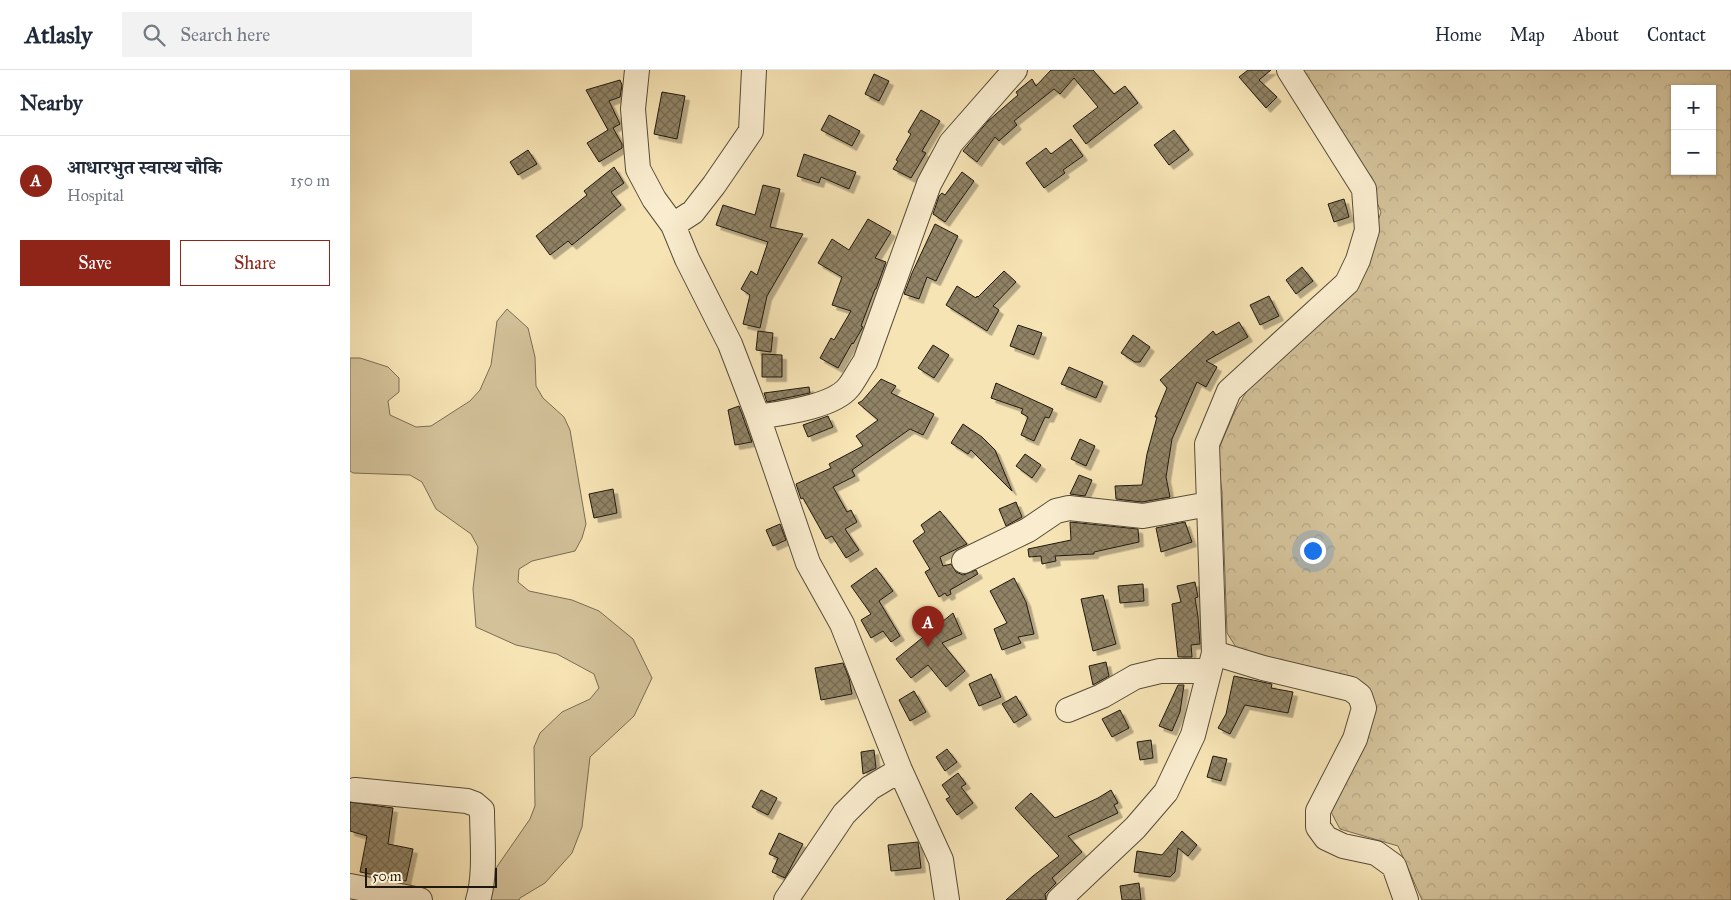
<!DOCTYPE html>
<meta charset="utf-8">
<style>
:root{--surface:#fff;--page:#f2f2f3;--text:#1f2937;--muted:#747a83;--line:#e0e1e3;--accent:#8f2418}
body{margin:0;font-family:"IM FELL Great Primer","Noto Serif Devanagari",serif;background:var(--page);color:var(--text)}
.controls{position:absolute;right:15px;top:15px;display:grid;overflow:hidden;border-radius:0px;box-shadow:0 1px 4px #0004}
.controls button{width:45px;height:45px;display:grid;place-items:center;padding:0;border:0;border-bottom:1px solid var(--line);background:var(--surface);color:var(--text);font:25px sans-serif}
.scale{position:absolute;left:15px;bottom:12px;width:132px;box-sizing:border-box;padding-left:5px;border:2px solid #21190f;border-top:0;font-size:14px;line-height:18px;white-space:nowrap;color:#21190f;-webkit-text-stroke:4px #faedcf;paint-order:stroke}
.you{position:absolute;left:962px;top:480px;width:18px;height:18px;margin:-12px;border:4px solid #fff;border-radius:50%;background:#1a73e8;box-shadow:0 0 0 8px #1a73e833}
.badge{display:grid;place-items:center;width:32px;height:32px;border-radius:50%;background:var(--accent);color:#fff;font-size:16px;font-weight:700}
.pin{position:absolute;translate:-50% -41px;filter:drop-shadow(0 1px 2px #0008)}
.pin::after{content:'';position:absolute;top:26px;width:18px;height:15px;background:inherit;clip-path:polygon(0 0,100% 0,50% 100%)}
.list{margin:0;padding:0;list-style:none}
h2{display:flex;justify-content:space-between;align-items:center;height:65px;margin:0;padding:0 20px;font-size:21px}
h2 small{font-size:16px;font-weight:400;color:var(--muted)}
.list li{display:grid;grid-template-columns:32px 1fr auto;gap:15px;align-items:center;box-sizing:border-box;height:90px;padding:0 20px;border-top:1px solid var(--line)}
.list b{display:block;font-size:19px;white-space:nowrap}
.list p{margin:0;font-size:16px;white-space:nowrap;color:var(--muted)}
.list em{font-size:16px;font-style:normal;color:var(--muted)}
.actions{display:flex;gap:10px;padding:15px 20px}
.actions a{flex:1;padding:11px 0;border:1px solid var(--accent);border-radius:0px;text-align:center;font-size:18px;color:var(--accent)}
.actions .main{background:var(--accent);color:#fff}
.icon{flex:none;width:28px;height:28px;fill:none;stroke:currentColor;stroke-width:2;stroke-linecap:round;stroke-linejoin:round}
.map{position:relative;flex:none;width:1381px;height:830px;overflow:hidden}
header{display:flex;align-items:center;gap:30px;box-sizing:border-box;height:70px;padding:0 25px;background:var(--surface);border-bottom:1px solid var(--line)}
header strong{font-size:24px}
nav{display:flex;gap:28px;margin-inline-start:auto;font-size:18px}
.search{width:350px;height:45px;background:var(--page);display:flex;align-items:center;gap:12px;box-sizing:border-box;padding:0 18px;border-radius:0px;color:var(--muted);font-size:19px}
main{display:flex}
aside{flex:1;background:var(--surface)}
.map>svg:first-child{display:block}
.green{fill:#d3c199;stroke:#7a6d54}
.forest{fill:url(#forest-crowns);stroke:#7a6d54;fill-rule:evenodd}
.building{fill:url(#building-cross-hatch);stroke:#21190f;filter:url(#shadow)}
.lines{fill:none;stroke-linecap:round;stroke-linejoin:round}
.minor-casing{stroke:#564c38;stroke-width:26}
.minor{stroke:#faedcf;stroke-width:24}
</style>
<header>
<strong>Atlasly</strong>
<div class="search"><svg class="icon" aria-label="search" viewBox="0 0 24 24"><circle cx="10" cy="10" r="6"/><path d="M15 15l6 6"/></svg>Search here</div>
<nav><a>Home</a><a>Map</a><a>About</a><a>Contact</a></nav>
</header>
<main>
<aside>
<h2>Nearby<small></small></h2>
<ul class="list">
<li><span class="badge">A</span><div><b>आधारभुत स्वास्थ चौकि</b><p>Hospital</p></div><em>150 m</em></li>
</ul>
<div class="actions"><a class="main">Save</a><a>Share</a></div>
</aside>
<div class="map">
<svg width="1381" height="830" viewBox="0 0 1381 830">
<defs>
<pattern id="forest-crowns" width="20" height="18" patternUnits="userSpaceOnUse" patternTransform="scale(1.25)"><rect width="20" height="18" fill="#d3c199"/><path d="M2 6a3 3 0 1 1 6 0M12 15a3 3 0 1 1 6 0" fill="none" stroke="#b5a583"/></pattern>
<pattern id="building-cross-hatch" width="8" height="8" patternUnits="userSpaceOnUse" patternTransform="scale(1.25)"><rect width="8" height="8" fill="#908365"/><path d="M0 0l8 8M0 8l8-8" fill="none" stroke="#756a52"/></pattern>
<filter id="shadow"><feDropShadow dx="4.5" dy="4.5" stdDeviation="0" flood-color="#0004"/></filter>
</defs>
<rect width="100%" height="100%" fill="#f7e4b5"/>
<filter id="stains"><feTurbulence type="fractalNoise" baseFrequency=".004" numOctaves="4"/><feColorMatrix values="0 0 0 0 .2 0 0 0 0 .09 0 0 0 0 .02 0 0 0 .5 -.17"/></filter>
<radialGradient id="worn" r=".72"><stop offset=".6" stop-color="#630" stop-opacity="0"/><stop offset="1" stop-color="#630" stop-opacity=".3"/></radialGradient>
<path class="green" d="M 157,239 L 178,258 L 185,287 L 186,316 L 193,328 L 214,347 L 220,360 L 236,454 L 232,468 L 225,481 L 182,491 L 169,499 L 168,512 L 179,521 L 222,530 L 249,541 L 283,569 L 302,608 L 284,646 L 240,687 L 232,757 L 222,783 L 195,813 L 170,828 L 169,830 L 134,830 L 137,817 L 146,798 L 180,749 L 185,736 L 184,677 L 190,663 L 212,642 L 240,629 L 249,618 L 244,604 L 207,584 L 166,575 L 126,557 L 123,519 L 128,477 L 121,464 L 86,439 L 72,412 L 60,405 L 3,403 L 0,401 L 0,288 L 10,288 L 38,297 L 49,308 L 49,322 L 38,331 L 40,345 L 66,357 L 81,356 L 120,331 L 130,320 L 141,295 L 147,251 Z"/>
<path class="forest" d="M 952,0 L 1381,0 L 1381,830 L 1072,830 L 1048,776 L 990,759 L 981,742 L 988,720 L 1024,644 L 919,590 L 886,577 L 877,563 L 872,422 L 867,383 L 884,343 L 902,312 L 1008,212 L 1031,142 L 1009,90 ZM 1325,19 L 1362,19 L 1362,101 L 1325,101 Z"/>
<path class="building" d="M 701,0 L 743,0 L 764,24 L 775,16 L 788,33 L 736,74 L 723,56 L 748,37 L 724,8 L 710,24 L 704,19 L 664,51 L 667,55 L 649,71 L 645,67 L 627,92 L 613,81 L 638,51 L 668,25 L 666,22 L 682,9 L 686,16 Z
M 898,0 L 921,0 L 909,10 L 927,27 L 916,38 L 889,7 Z
M 524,4 L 539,11 L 529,31 L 515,24 Z
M 270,10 L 272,15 L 270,27 L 259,31 L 270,54 L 263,58 L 272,74 L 272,78 L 249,92 L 237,73 L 258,60 L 236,20 Z
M 312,22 L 335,26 L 327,69 L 304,64 Z
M 571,40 L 590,51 L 572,81 L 576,83 L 561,108 L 543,99 L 548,91 L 546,90 L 561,64 L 558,62 Z
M 479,45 L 510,61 L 502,76 L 471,60 Z
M 824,60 L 839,80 L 819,95 L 804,75 Z
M 721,69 L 733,86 L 713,100 L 715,103 L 694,118 L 676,93 L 696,78 L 701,84 Z
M 178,80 L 187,94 L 168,105 L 160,92 Z
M 454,84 L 506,102 L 499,119 L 471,107 L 469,113 L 447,106 Z
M 264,97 L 274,113 L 261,122 L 271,135 L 222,175 L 218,171 L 200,185 L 186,166 L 237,125 L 234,121 Z
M 612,102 L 624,111 L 595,152 L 583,144 L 589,126 L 592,123 L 595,125 Z
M 413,115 L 430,119 L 420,157 L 453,164 L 417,226 L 410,258 L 393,254 L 400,225 L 391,219 L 401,201 L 407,205 L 418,172 L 366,155 L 373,135 L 405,145 Z
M 994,129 L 999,147 L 984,152 L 978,134 Z
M 518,149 L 541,162 L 525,188 L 536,192 L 526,219 L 525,219 L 511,256 L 513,257 L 503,274 L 502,273 L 488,298 L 470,288 L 481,268 L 484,270 L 501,241 L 482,235 L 492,207 L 468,193 L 482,169 L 499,180 Z
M 585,154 L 608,166 L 586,211 L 577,207 L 569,229 L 554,224 L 562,203 Z
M 952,197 L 963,211 L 946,224 L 936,210 Z
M 654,201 L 666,212 L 643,236 L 649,240 L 637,261 L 596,235 L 607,216 L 626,228 L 627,226 L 628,227 Z
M 919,226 L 929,246 L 910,255 L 900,235 Z
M 889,252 L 898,267 L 856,291 L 867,297 L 856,317 L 847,312 L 822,369 L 816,407 L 820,427 L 792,432 L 766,429 L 765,416 L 792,415 L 797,384 L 807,347 L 805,347 L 817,318 L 810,310 L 863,261 L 866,265 Z
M 668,255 L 692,263 L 684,285 L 660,276 Z
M 408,261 L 423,263 L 421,282 L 406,280 Z
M 783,265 L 800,277 L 790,292 L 785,292 L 771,283 Z
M 583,275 L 599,285 L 584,308 L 568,298 Z
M 412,284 L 432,285 L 432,307 L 412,307 Z
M 719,297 L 753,312 L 746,328 L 711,314 Z
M 531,309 L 546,316 L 541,323 L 584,344 L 573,365 L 560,359 L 502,400 L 505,406 L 483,417 L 497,442 L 501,440 L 507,452 L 495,459 L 509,480 L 496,488 L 482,466 L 476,469 L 453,428 L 451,429 L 446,414 L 481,398 L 479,394 L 513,376 L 506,366 L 528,350 L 508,333 L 512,331 Z
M 646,313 L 703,339 L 699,348 L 695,347 L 684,371 L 671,365 L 678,347 L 671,343 L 673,339 L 641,328 Z
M 459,317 L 460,323 L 417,332 L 414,323 Z
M 389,336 L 402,372 L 385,375 L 378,340 Z
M 478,346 L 483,357 L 458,367 L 453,355 Z
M 613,354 L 632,367 L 645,380 L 662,421 L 621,380 L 618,384 L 601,373 Z
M 730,369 L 745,376 L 736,396 L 721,389 Z
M 675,384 L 691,395 L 682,408 L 666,396 Z
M 729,405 L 742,410 L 735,426 L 720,424 Z
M 263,419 L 267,443 L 244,448 L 239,424 Z
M 666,432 L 672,447 L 656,456 L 649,439 Z
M 590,441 L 617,474 L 590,487 L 593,496 L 601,494 L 606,502 L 613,505 L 626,500 L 628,504 L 600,520 L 601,524 L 597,526 L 595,523 L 589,527 L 575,502 L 580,499 L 563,471 L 575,462 L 571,455 Z
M 720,452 L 788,459 L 789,472 L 744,482 L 744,484 L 705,486 L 706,491 L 692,494 L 691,486 L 679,487 L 678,479 L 721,470 Z
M 835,452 L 842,472 L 811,482 L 806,458 Z
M 430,454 L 436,470 L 423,476 L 416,460 Z
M 526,498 L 543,521 L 529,531 L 550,566 L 541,572 L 533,561 L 521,568 L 511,550 L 521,544 L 501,516 Z
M 664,508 L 676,532 L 684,564 L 668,567 L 671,573 L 652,580 L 644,559 L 657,553 L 640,521 Z
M 845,512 L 848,527 L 845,528 L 848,547 L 850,574 L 841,575 L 842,587 L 828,587 L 822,534 L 831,532 L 827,516 Z
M 793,514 L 794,531 L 770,533 L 768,516 Z
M 753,525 L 766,574 L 743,581 L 731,529 Z
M 603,543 L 612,564 L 592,573 L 615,601 L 596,617 L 578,595 L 561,608 L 546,589 Z
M 756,592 L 759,606 L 743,615 L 739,596 Z
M 493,593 L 499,608 L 502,624 L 471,630 L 465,598 Z
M 641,604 L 651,627 L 629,636 L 619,614 Z
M 884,606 L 922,614 L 921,618 L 943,622 L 938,643 L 895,635 L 880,664 L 868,658 L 876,644 Z
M 828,615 L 834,615 L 830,642 L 822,661 L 809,656 Z
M 564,621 L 576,642 L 560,651 L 549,630 Z
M 666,626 L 677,645 L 664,653 L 652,634 Z
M 770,640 L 779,658 L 762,667 L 752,649 Z
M 801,670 L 803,688 L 790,690 L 787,672 Z
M 597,679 L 607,692 L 595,701 L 586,687 Z
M 524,680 L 526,698 L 513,704 L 511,682 Z
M 863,686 L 877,689 L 871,711 L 857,707 Z
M 608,703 L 616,714 L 611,717 L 623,733 L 607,745 L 596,729 L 600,727 L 592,715 Z
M 411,720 L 427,728 L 418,745 L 402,737 Z
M 761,720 L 768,733 L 764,735 L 768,743 L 718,766 L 732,782 L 702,808 L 706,813 L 695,824 L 696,830 L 656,830 L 683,806 L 709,786 L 665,738 L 681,723 L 705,748 L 748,728 Z
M 0,732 L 43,738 L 38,774 L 63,779 L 56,811 L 10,802 L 17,766 L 0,761 Z
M 832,761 L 847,775 L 838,786 L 828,778 L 825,802 L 820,807 L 784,802 L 787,781 L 812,785 Z
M 429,763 L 453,774 L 435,808 L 422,802 L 428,788 L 419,784 Z
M 568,772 L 571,798 L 541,801 L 538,775 Z
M 789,813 L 791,830 L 772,830 L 770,816 Z"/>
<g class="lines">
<g class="minor-casing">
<path id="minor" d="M 287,0 L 283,39 L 288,99 L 304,129 L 323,155 L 337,189 L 380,274 L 408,347 L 458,493 L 492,554 L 550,700 L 591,790 L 597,830
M 323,155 L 343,142 L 364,115 L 401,61 L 404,0
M 408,347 C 432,343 482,337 498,318 C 504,311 509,300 515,292 L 579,114 L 601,73 L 665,0
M 614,491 L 678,460 L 706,441 L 719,438 L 793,446 L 859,434
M 864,583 L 913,598 L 1001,619 L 1010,626 L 1014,638 L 1005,669 L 968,741 L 968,757 L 976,768 L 993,776 L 1026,783 L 1044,796 L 1056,830
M 718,640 L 752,626 L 785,607 L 810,601 L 859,601
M 5,720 L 117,731 L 125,734 L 132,740 C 132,766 136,806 128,830
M 0,816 L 70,830
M 436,830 L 494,744 L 520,718 L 550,700
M 709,830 L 785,758 L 816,722 L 843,665 L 864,583 L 857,374 L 879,321 L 997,213 L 1008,190 L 1017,160 L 1014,119 L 939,0"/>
</g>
<use href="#minor" class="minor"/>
</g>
<rect width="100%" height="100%" filter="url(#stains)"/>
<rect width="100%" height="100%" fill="url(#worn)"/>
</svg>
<div class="controls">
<button>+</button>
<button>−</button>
</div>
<div class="scale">50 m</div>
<div class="you"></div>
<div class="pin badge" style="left:578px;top:577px">A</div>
</div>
</main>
